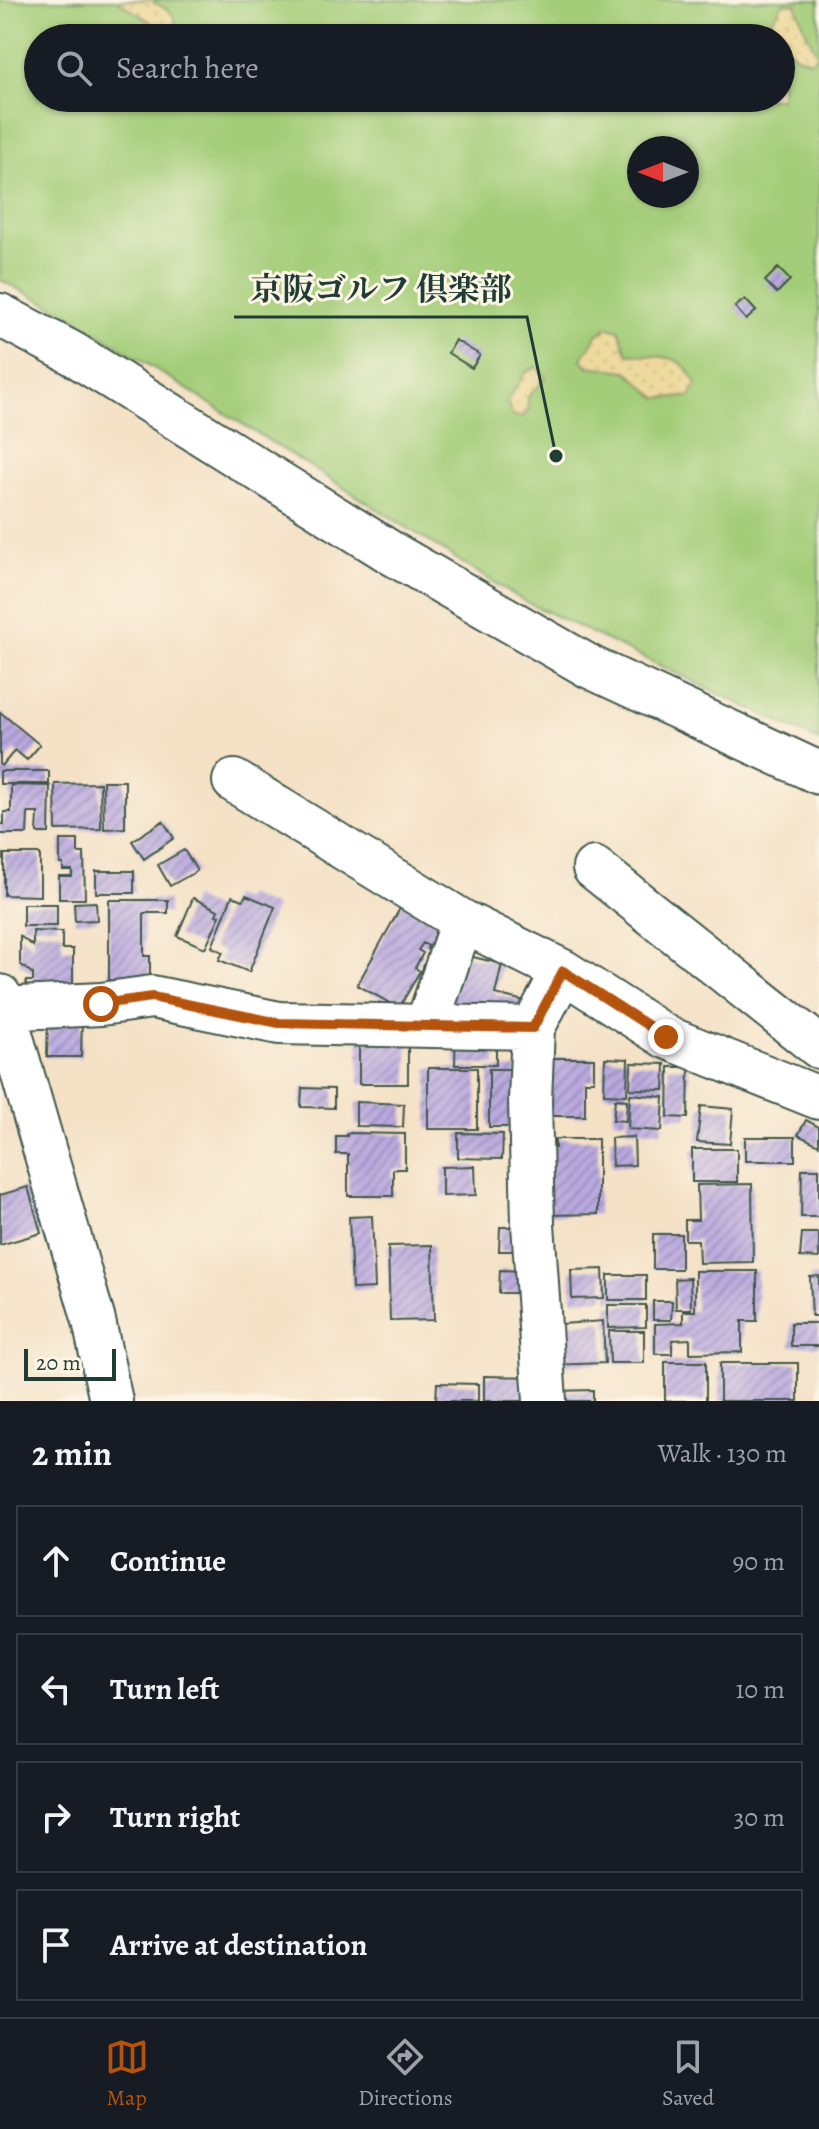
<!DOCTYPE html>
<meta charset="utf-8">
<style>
:root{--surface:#171b24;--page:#20242c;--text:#f1f3f6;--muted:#9ea1a6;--line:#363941;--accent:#b45309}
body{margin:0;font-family:Alegreya,"Noto Serif JP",serif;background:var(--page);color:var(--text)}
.compass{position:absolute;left:627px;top:136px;width:72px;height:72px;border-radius:50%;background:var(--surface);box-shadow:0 2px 6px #0004;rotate:270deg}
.scale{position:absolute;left:24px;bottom:20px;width:92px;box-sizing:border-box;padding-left:8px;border:4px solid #1f3d34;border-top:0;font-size:22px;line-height:28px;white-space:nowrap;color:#1f3d34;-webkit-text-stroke:6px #fcf5e5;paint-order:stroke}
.stop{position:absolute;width:24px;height:24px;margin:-18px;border:6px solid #b45309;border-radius:50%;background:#fff}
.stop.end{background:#b45309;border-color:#fff;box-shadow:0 2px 8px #0008}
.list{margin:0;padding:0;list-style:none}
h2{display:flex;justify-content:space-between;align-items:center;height:104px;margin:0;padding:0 32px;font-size:34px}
h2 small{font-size:26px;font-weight:400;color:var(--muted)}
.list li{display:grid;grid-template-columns:52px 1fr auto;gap:24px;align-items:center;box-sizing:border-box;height:112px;margin:0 16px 16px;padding:0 16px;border:2px solid var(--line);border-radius:0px}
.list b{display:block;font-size:30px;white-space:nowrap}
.list em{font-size:26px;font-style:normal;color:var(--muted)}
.icon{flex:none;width:44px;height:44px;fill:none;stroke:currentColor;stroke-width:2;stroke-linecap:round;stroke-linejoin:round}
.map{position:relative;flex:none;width:819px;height:1401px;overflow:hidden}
.search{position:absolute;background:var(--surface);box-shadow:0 2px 6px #0004;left:24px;right:24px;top:24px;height:88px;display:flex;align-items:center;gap:20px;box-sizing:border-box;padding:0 28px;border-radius:44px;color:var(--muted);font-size:30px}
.sheet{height:616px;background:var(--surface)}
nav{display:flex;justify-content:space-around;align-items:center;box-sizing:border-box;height:112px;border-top:2px solid var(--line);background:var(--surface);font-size:22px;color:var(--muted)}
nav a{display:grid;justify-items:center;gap:4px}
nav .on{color:var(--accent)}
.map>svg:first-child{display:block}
.green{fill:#a4cd79;stroke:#628556;stroke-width:2;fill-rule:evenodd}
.sand{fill:url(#sand-dots);stroke:#868c69;stroke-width:2}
.building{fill:url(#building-hatch)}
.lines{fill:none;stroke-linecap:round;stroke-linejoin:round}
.minor-casing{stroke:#3f564a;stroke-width:46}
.minor{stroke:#fff;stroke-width:42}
.route{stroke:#b45309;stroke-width:10}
.leader{fill:none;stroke:#1f3d34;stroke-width:3}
.callout-dot{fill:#1f3d34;stroke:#fcf5e5;stroke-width:3}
.callout-label{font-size:32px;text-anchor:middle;font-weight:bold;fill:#1f3d34;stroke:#fcf5e5;stroke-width:6;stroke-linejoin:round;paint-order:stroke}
</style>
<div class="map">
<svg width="819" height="1401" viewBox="0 0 819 1401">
<defs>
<pattern id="sand-dots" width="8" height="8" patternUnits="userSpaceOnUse" patternTransform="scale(2)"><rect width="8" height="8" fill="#eeda9e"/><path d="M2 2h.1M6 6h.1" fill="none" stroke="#ccbc89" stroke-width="1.8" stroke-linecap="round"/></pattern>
<pattern id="building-hatch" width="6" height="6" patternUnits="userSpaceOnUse" patternTransform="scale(2)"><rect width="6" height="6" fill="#b9a9df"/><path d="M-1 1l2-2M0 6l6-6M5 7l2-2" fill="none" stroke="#968bb6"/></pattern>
</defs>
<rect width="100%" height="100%" fill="#fcf5e5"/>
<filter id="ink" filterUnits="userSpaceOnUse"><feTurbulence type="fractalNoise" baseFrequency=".0125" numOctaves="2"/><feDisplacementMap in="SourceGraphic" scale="16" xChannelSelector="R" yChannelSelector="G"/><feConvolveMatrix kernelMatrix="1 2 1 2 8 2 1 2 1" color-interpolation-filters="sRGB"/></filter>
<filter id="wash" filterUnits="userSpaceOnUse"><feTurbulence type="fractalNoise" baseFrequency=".006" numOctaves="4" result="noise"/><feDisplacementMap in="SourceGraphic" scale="32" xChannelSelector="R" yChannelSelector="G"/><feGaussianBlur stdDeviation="1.8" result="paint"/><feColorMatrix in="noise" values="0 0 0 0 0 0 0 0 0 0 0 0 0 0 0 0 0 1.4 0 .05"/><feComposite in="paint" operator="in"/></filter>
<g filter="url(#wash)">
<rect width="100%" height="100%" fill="#f4e1c6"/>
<path class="green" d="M 0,0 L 819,0 L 819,741 L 522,600 L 63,311 L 0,280 ZM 38,38 L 781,38 L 781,98 L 38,98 ZM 639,148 L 687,148 L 687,196 L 639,196 Z"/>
<path class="sand" d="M 117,0 L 154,0 L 154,3 C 167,8 175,12 176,26 L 171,29 L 155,25 Z
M 783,3 L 796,4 L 807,34 L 818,55 L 811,61 L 797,56 L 781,43 L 781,38 L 777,38 L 770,24 Z
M 608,327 L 619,330 L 627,353 C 659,359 681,349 697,385 L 689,397 L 657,398 L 627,371 L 587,366 L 582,359 L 596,336 Z
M 537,367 L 546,378 L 528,397 L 528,410 L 523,417 L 513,416 L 507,401 L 526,372 Z"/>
<g id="blocks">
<path class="building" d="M 778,268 L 790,280 L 777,293 L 765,281 Z
M 745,299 L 756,311 L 746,320 L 735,307 Z
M 455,340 L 480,355 L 472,368 L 448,353 Z
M 0,712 L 40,745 L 27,760 L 15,750 L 2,766 L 0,764 Z
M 0,771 L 49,771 L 49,784 L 0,784 Z
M 103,781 L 125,781 L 125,828 L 104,829 Z
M 100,783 L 101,829 L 56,830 L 55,784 Z
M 11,785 L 50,786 L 49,833 L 37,833 L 38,813 L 28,813 L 27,834 L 0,834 L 0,824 L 4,824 L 4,812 L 11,812 Z
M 163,821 L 174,838 L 144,859 L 132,841 Z
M 60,840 L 78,840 L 78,853 L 84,853 L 85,899 L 59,899 L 59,876 L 72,876 L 72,870 L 63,870 L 63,864 L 60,864 Z
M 184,850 L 197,871 L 170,886 L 158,865 Z
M 4,854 L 40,854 L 40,896 L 4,895 Z
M 96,871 L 134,871 L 134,893 L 96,893 Z
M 246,895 L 275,907 L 249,972 L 219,960 L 223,952 L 212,947 L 232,896 L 243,900 Z
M 193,898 L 218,910 L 216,915 L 220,916 L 205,948 L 177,936 Z
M 109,900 L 168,900 L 168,913 L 144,913 L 144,956 L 150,956 L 150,981 L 109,980 Z
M 96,902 L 97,920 L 75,921 L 74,903 Z
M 403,903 L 452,930 L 437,955 L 427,949 L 428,946 L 423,943 L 418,950 L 423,953 L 415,968 L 420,971 L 399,1008 L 357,985 Z
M 23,904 L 57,904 L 57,926 L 23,926 Z
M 33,931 L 62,932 L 62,949 L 73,949 L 73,992 L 25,991 L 26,981 L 33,981 L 33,974 L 20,964 L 20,936 L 33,946 Z
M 456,953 L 502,964 L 495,994 L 529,1002 L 524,1027 L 442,1013 Z
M 48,1018 L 82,1019 L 81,1057 L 47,1057 Z
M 456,1028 L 496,1029 L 496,1065 L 455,1065 Z
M 359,1033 L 408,1033 L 408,1084 L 359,1084 Z
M 540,1058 L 594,1058 L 594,1081 L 585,1081 L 585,1116 L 540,1116 Z
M 605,1058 L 628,1059 L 627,1095 L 604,1094 Z
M 631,1063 L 665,1064 L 664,1090 L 630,1089 Z
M 669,1067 L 689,1067 L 688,1118 L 668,1117 Z
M 428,1068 L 477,1068 L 477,1129 L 428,1129 Z
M 489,1069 L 517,1069 L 517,1127 L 489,1127 Z
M 302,1088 L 334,1089 L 334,1108 L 301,1107 Z
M 630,1094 L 664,1097 L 662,1131 L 628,1129 Z
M 615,1099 L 627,1100 L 626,1121 L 613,1120 Z
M 356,1102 L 404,1104 L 403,1127 L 356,1126 Z
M 701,1106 L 733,1109 L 730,1144 L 697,1142 Z
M 806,1120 L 819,1127 L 819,1145 L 798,1135 Z
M 347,1133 L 405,1134 L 405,1169 L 393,1169 L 393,1196 L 348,1196 L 348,1154 L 336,1154 L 336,1136 L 347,1136 Z
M 458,1133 L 503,1134 L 502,1159 L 458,1158 Z
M 634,1137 L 635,1165 L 612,1166 L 611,1138 Z
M 745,1137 L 795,1137 L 795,1161 L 745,1161 Z
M 555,1139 L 598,1139 L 598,1214 L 549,1215 L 536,1148 L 555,1148 Z
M 692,1149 L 737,1149 L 737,1182 L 692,1182 Z
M 475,1166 L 476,1195 L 442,1196 L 442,1167 Z
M 802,1169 L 819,1169 L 819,1217 L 801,1217 Z
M 752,1184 L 753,1262 L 699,1263 L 698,1240 L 685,1240 L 685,1220 L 698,1220 L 697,1185 Z
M 28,1187 L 41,1233 L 0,1245 L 0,1195 Z
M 372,1216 L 375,1288 L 352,1289 L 349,1217 Z
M 500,1227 L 515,1227 L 515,1251 L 499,1251 Z
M 802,1233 L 819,1233 L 819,1258 L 800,1257 Z
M 653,1234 L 681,1234 L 681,1269 L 653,1269 Z
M 432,1245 L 434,1320 L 390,1321 L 388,1246 Z
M 603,1269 L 604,1298 L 572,1299 L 571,1270 Z
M 500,1270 L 526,1271 L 525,1293 L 499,1293 Z
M 695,1271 L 757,1271 L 757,1321 L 742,1321 L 742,1352 L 690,1353 L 690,1339 L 672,1340 L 672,1354 L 655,1354 L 655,1324 L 683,1323 L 683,1311 L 695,1311 Z
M 608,1275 L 646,1275 L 646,1300 L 608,1300 Z
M 819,1276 L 819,1316 L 812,1316 L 810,1277 Z
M 690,1278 L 691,1309 L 676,1309 L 675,1279 Z
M 653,1301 L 672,1301 L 671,1320 L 653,1320 Z
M 608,1305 L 646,1305 L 646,1327 L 608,1328 Z
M 603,1321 L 605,1363 L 550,1365 L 548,1325 Z
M 791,1323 L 819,1323 L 819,1346 L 791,1346 Z
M 609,1331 L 644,1331 L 644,1363 L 610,1363 Z
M 665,1362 L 706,1362 L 706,1401 L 665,1401 Z
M 720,1363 L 798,1363 L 798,1401 L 720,1401 Z
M 484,1376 L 535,1377 L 535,1401 L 484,1401 Z
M 437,1383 L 478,1384 L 478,1401 L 436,1401 Z
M 593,1390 L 593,1401 L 555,1401 L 555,1391 Z"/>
</g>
</g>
<g filter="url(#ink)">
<use href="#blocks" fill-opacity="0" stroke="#3f564a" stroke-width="2"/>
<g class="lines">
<g class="minor-casing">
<path id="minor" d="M 0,315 L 72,353 L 393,554 L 590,667 L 819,773
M 234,781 L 462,921 L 563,971 L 666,1037 L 819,1098
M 594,868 L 819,1047
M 0,996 L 94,1321 L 111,1401
M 0,1009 L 101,1004 L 152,997 L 279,1023 L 533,1028
M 427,1024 L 462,921
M 545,1401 L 533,1224 L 530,1100 L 533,1028 L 563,971"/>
</g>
<use href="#minor" class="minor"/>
</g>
</g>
<g class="lines" filter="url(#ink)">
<path class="route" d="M 101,1004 L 152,997 L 279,1023 L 533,1028 L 563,971 L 666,1037"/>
</g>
<path class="leader" d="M556 456L527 317H234"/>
<circle class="callout-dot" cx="556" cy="456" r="8"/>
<g class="callout-label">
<text x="381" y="300">京阪ゴルフ 倶楽部</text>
</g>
</svg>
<svg class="compass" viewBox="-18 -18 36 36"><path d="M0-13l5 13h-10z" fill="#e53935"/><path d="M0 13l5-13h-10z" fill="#9ea1a6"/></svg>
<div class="scale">20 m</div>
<div class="stop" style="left:101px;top:1004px"></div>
<div class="stop end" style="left:666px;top:1037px"></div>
<div class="search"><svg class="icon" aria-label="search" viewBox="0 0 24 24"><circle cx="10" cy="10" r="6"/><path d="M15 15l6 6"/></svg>Search here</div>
</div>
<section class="sheet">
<h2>2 min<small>Walk · 130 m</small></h2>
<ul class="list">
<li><svg class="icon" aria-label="ahead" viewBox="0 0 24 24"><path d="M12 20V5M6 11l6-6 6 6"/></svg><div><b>Continue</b></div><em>90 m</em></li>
<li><svg class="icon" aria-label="left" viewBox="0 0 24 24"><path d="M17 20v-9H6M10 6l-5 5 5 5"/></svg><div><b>Turn left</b></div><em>10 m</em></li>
<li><svg class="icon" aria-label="right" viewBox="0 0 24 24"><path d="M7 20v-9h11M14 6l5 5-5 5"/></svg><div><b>Turn right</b></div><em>30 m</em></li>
<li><svg class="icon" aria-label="arrive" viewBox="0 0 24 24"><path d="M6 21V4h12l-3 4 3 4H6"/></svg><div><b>Arrive at destination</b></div></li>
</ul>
</section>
<nav>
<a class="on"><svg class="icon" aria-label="map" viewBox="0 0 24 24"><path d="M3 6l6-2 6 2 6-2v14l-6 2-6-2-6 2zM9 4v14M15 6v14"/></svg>Map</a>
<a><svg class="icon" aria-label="directions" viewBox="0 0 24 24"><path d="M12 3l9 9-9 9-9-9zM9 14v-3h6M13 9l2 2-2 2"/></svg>Directions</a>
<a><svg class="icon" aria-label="saved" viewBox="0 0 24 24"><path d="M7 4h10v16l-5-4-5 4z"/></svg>Saved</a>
</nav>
